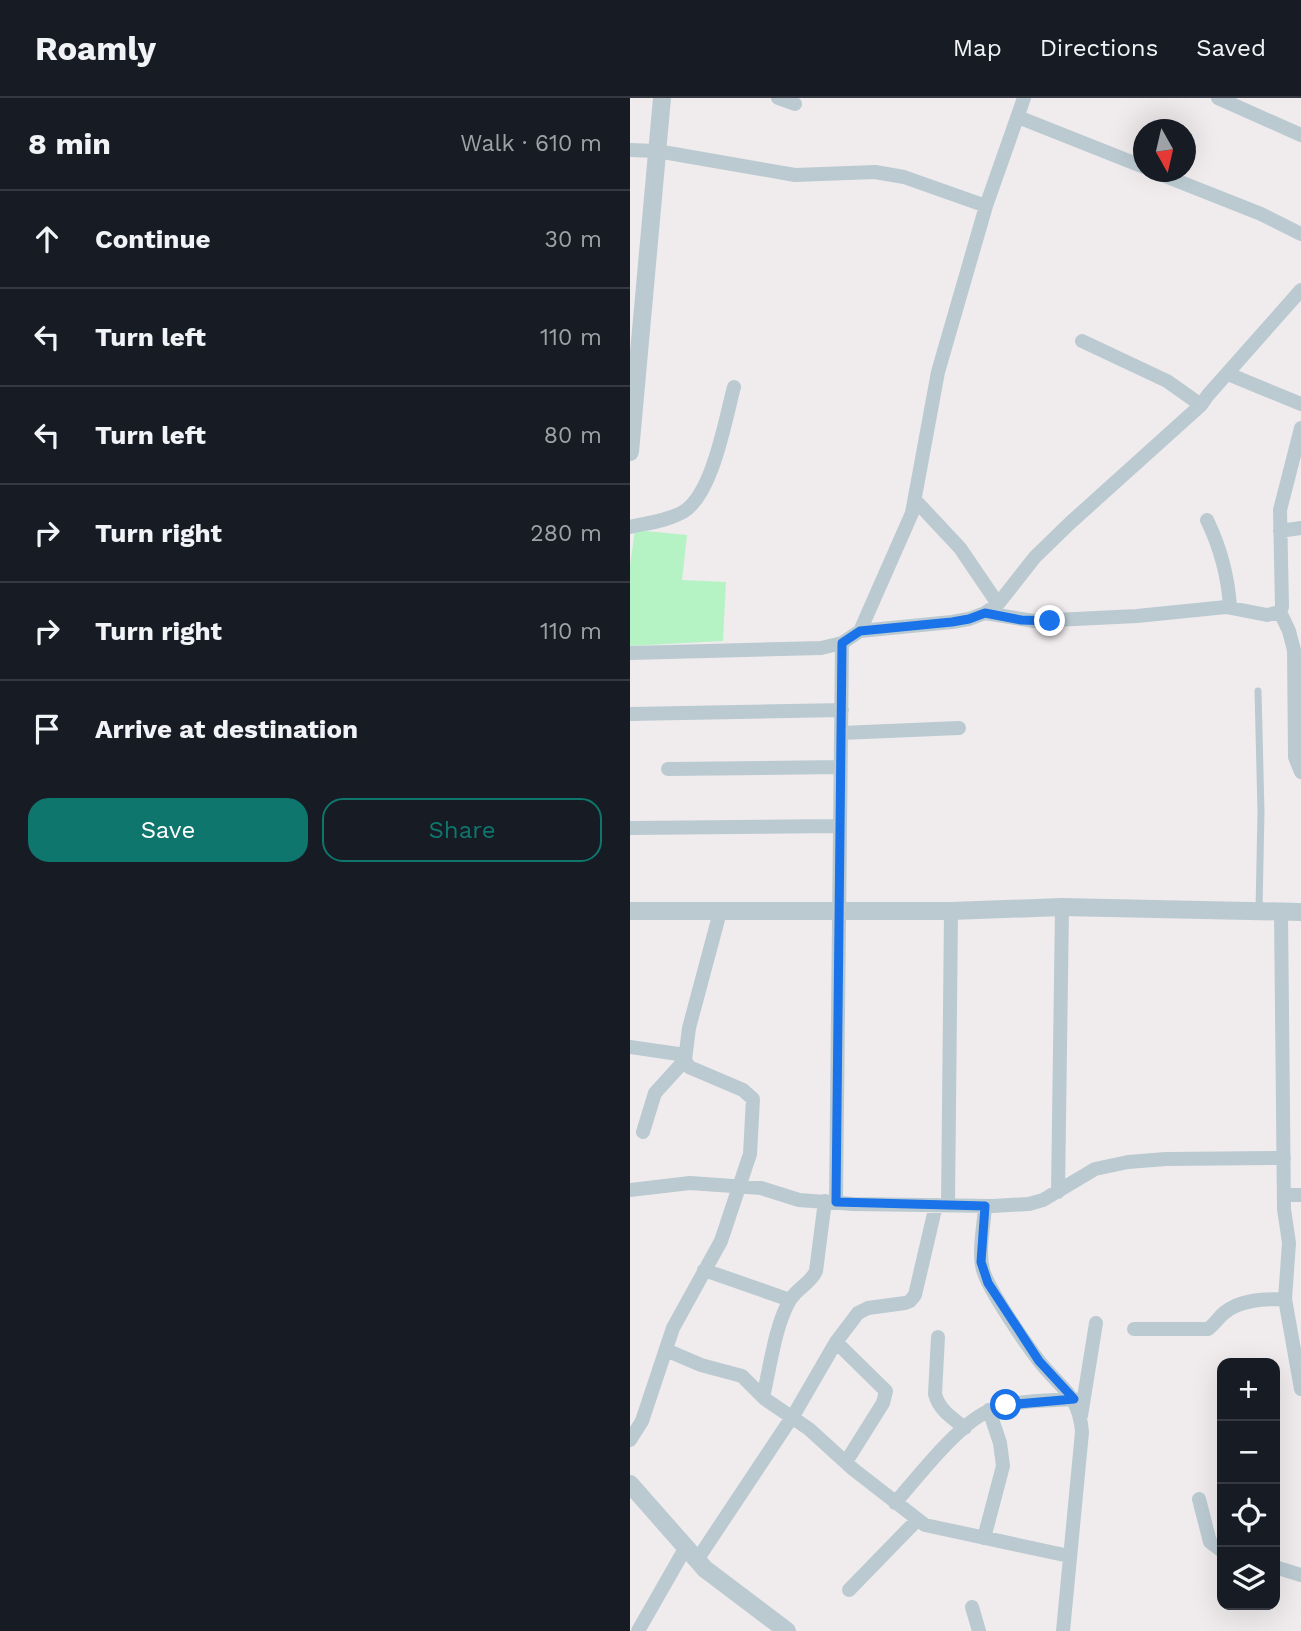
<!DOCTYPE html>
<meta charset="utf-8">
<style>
:root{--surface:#171b24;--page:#20242c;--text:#f1f3f6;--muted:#9ea1a6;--line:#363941;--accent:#0f766e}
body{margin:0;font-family:"Work Sans",sans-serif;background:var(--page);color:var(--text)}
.controls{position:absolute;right:21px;bottom:21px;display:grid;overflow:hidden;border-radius:14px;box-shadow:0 7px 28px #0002}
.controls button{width:63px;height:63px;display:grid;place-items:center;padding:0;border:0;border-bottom:2px solid var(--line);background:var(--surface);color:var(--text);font:35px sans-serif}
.compass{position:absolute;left:503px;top:21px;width:63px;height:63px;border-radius:50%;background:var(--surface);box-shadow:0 7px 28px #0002;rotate:172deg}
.stop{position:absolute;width:21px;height:21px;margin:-16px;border:5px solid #1a73e8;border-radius:50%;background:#fff}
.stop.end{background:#1a73e8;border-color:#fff;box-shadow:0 2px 7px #0008}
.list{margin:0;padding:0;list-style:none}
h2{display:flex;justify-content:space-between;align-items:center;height:91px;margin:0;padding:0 28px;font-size:30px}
h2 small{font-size:23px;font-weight:400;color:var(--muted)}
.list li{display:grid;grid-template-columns:46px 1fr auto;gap:21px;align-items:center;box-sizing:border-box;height:98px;padding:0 28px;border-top:2px solid var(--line)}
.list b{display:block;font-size:26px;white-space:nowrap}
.list em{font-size:23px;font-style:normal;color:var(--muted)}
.actions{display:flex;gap:14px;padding:21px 28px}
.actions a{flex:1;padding:16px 0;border:2px solid var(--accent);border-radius:21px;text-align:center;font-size:24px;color:var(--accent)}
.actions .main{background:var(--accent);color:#fff}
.icon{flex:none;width:38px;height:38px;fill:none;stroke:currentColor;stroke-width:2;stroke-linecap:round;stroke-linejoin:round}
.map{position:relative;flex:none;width:671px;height:1533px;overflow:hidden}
header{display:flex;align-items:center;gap:42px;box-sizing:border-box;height:98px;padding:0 35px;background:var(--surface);border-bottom:2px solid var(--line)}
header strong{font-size:33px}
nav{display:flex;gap:38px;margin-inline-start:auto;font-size:24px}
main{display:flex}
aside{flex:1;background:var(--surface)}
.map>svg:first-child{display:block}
.green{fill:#b5f3c5}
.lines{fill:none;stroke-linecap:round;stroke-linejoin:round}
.service{stroke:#bbcad1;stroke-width:7}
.minor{stroke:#bbcad1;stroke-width:14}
.tertiary{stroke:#bbcad1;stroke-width:18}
.route{stroke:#1a73e8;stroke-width:9}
</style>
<header>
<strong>Roamly</strong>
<nav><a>Map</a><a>Directions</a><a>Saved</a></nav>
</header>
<main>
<aside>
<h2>8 min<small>Walk · 610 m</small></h2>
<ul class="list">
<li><svg class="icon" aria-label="ahead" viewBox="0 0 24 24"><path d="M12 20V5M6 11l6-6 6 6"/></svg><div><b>Continue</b></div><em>30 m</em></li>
<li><svg class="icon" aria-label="left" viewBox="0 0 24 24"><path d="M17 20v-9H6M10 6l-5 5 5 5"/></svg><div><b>Turn left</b></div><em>110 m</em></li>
<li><svg class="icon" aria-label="left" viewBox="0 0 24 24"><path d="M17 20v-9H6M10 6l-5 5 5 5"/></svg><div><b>Turn left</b></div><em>80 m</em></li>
<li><svg class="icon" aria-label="right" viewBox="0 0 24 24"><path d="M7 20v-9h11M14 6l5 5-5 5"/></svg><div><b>Turn right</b></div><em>280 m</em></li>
<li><svg class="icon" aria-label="right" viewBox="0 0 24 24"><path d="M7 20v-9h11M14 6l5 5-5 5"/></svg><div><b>Turn right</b></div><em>110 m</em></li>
<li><svg class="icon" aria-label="arrive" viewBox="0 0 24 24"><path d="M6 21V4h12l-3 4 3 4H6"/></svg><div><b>Arrive at destination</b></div></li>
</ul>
<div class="actions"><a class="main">Save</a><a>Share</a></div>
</aside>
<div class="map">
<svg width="671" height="1533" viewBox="0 0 671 1533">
<rect width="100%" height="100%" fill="#f0eced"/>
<path class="green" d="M 5,432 L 57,437 L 52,482 L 96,484 L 93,543 L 0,548 L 0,467 Z"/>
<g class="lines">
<path class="service" d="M 628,593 L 631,714 L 629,812"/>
<path class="minor" d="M 148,0 L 165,6
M 588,0 L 671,37
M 388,19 L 514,69
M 0,52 L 27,53 L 165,77 L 245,74 L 274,79 L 356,108
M 525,74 L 631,116 L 671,136
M 452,243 L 537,283 L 571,307
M 598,276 L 671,306
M 285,402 L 330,450 L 368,506
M 577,422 C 591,451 598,477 600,509
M 0,429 C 17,425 37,423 53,414 C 83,396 95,322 104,289
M 650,433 L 671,430
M 650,514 L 659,533 L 664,552 L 665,659 L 671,674
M 355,515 L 404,523 L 507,518 L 596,509 L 637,517 L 650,514 L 652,509 L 650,412 L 671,330
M 230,533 L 282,415 L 308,274 L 356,108 L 394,0
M 0,555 L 191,550 L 212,545 L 230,533 L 322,524 L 339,521 L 355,515 L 368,506 L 405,459 L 440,425 L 571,307 L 578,297 L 671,192
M 0,616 L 212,612
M 211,635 L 329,630
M 38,671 L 210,669
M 0,730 L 209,728
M 651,814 L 654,1111 L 659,1145 L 655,1201 L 671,1291
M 0,949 L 55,957
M 13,1034 L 25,995 L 55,962
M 0,1092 L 60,1085 L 131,1090 L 169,1102 L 223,1106 L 363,1108 L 399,1106 L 413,1102 L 465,1071 L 498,1064 L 536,1061 L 654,1060
M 428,1094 L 432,809
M 654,1097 L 671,1097
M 206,1104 L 212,545
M 318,1107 L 321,813
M 355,1108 C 354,1128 348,1153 353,1172 C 358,1191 396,1246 409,1263 C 431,1291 449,1296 452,1334 L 433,1533
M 74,1172 L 160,1202
M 504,1231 L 578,1231 C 585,1226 588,1220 594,1215 C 611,1201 635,1201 655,1201
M 308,1239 L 305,1296 C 309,1312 322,1320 335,1330
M 206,1244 L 256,1293 L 253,1305 L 216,1364
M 36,1252 L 71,1267 L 112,1278 L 135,1301 L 179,1331 L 223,1371 L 295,1427 L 439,1458
M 133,1299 C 140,1270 145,1227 160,1202 C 167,1190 181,1185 186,1173 L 195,1103
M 451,1318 L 466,1225
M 0,1342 L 12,1323 L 43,1230 L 91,1143 L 120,1056 L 123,1001 L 113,992 L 59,969 L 55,962 L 59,930 L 90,814
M 569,1401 L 580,1444 L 592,1453
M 265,1405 C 288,1379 331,1322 363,1311 C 388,1302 417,1303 444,1301
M 354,1440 L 373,1368 L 370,1345 L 359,1312
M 67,1462 L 166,1313 L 206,1244 L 228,1215 L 238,1210 L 275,1205 L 280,1203 L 285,1197 L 306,1107
M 645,1469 L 671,1477
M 219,1492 L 287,1422
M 342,1509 L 349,1533
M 8,1533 L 56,1449"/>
<path class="tertiary" d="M 0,354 L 32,0
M 0,813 L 321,813 L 432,809 L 671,814
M 0,1386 L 75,1471 L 157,1533"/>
</g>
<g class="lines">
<path class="route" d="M 376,1307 L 444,1301 L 409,1263 L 358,1185 L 351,1164 L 355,1108 L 206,1104 L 212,545 L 230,533 L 322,524 L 339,521 L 355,515 L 391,522 L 420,523"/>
</g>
</svg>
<div class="controls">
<button>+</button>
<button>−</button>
<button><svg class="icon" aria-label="locate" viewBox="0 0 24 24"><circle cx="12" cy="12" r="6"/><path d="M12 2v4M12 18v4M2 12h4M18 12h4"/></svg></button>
<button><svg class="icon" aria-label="layers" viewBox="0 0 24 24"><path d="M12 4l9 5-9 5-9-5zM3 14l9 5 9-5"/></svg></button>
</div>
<svg class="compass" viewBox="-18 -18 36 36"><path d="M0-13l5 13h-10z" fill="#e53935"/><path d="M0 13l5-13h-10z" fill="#9ea1a6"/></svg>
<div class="stop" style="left:376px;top:1307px"></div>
<div class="stop end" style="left:420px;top:523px"></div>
</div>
</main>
